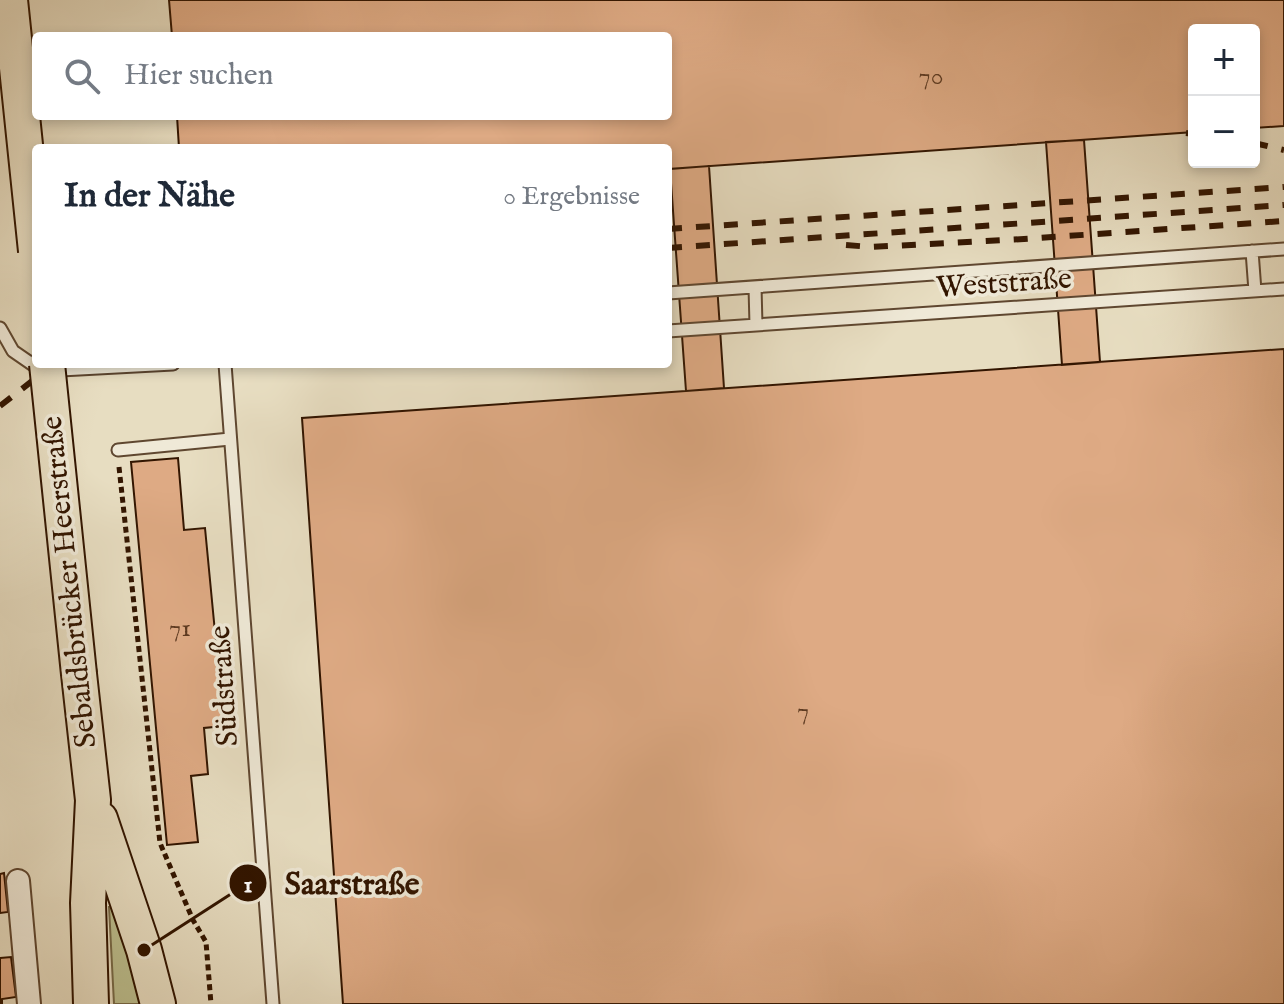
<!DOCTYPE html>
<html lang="de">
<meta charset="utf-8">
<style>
:root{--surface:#fff;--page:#f6f6f7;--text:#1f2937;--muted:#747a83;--line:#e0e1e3}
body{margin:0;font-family:"IM FELL English",serif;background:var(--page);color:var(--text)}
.controls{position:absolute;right:24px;top:24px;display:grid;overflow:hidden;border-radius:8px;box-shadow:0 4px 12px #0003}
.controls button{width:72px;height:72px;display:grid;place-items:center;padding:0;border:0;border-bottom:2px solid var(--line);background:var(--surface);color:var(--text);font:40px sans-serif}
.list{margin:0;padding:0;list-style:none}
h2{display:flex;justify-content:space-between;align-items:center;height:104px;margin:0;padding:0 32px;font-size:34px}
h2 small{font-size:26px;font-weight:400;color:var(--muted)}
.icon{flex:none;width:44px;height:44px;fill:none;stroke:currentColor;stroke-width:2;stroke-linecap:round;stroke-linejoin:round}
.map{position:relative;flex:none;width:1284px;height:1004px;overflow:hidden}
.search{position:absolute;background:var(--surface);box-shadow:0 4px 12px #0003;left:32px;top:32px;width:640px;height:88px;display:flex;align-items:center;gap:20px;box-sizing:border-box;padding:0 28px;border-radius:8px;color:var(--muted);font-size:30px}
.panel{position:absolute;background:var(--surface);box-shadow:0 4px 12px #0003;left:32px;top:144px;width:640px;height:224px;border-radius:8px}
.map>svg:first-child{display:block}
.green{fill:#bcbf8f;stroke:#776a48;stroke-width:2}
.building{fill:#deaa84;stroke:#321500;stroke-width:2}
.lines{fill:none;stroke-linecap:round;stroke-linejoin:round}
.service-casing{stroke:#5f4730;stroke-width:15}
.minor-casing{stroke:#5f4730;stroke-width:26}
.primary-casing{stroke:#321500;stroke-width:38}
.path{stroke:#321500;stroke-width:5;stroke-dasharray:6 4;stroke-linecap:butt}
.service{stroke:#efe9d7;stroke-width:11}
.minor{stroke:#efe9d7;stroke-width:22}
.primary{stroke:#e7ddc1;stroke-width:34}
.rail{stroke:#321500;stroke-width:6;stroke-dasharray:14 14;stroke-linecap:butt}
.primary-bridge-casing{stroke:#321500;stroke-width:38;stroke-linecap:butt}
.primary-bridge{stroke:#e7ddc1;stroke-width:34}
.labels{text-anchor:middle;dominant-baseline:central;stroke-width:7;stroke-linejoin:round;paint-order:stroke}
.number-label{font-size:26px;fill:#5d3a21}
.street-label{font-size:30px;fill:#321500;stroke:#efe9d7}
.leader{fill:none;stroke:#321500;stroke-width:3}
.callout-dot{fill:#321500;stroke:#efe9d7;stroke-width:3}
.mark-label{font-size:24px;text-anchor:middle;font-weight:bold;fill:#fff}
.callout-label{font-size:32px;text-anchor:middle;font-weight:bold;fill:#321500;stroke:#efe9d7;stroke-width:7;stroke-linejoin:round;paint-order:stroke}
</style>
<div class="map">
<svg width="1284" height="1004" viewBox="0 0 1284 1004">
<rect width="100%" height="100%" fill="#e7ddc1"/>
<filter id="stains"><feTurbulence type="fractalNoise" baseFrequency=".0025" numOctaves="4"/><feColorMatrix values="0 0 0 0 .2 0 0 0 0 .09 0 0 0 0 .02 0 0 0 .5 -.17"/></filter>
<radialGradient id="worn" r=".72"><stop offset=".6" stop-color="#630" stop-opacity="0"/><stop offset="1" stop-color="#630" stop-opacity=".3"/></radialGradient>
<path class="green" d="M 109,907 L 112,907 L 147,1004 L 114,1004 Z"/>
<path class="building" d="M 169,0 L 1284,0 L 1284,126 L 1254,128 L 1254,30 L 1194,30 L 1194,132 L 668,169 L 668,148 L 179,148 L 177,116 L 668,116 L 668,36 L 172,36 Z
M 1084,140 L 1100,362 L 1062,365 L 1046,142 Z
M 709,166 L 724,388 L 686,391 L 670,169 Z
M 1284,349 L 1284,1004 L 343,1004 L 302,418 Z
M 178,458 L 184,530 L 205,528 L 224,726 L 204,728 L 208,774 L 191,776 L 198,842 L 167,845 L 131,462 Z
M 4,873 L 8,912 L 0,913 L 0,874 Z
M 11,957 L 16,997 L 2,999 L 2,1004 L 0,1004 L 0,958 Z"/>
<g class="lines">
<g class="service-casing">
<path id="service" d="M 1252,251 L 1255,291
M 755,287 L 756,325
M 668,293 L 1284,249
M 0,328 L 13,351 L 42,371 L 173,364
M 668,331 L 1284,289
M 225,364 L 273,1004
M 118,450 L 230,439"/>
</g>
<g class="minor-casing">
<path id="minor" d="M 18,881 L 29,1004"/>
</g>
<g class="primary-casing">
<path id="primary" d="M 79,674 L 93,800 L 88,903 L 91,1004
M 100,819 L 144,950 L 158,1004"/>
</g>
<path class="path" d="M 119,467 L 160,843 L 193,920 L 206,942 L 211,1004"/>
<use href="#service" class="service"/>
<use href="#minor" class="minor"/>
<use href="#primary" class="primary"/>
<path class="rail" d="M 1186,133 L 1194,134
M 1254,143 L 1284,150
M 668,229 L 1284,187
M 846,245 L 871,247 L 1024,239 L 1284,221
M 668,248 L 1284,205
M 0,406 L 54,364"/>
<g class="primary-bridge-casing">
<path id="primary-bridge" d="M 10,0 L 36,251
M 47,364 L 79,674"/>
</g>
<use href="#primary-bridge" class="primary-bridge"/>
</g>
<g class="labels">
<g class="number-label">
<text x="931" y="76">70</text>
<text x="180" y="628">71</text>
<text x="803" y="711">7</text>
</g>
<g class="street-label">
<text transform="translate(1004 284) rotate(-4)">Weststraße</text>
<text transform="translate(70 582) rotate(-96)">Sebaldsbrücker Heerstraße</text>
<text transform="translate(225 686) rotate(-94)">Südstraße</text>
</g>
</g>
<path class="leader" d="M144 950L248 883"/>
<g class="callout-dot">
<circle cx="144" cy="950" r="8"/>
<circle cx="248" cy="883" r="20"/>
</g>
<g class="mark-label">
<text x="248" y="892">1</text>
</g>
<g class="callout-label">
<text x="352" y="894">Saarstraße</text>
</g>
<rect width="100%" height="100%" filter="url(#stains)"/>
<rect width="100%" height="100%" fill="url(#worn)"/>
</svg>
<div class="controls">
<button>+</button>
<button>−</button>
</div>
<div class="search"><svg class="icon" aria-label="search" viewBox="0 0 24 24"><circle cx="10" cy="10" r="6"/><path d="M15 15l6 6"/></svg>Hier suchen</div>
<section class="panel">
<h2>In der Nähe<small>0 Ergebnisse</small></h2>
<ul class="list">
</ul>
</section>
</div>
